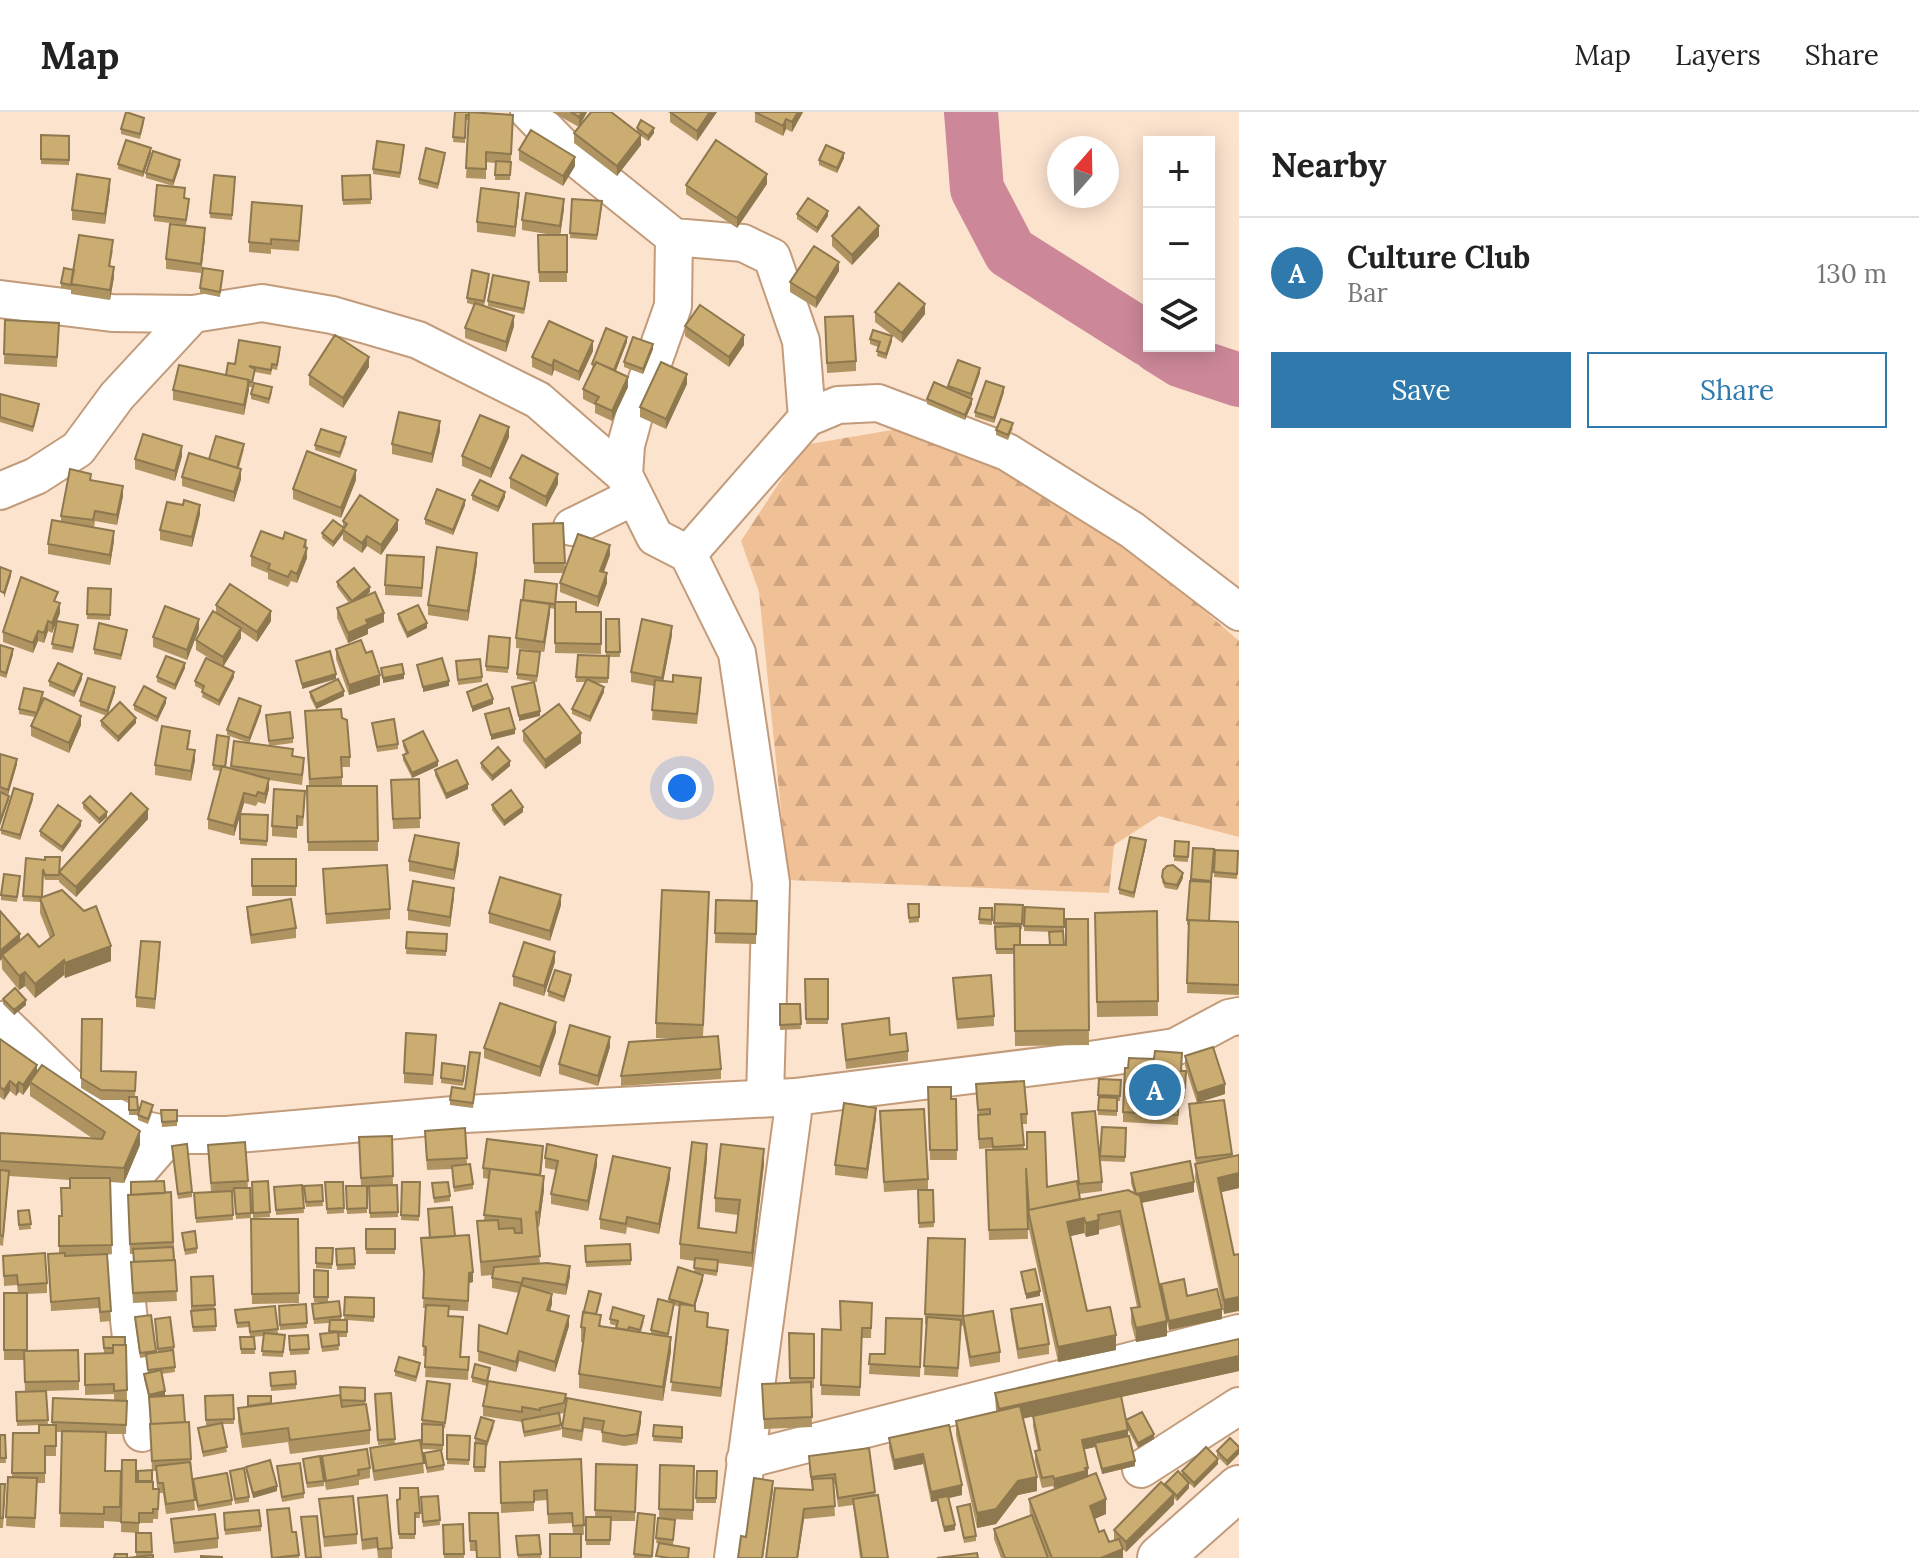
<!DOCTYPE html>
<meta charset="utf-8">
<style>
:root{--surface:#fff;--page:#f6f6f6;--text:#222;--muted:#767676;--line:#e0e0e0;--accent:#2f79ac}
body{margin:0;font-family:Lora,serif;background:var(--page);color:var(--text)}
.controls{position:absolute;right:24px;top:24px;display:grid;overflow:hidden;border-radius:0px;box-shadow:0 4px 20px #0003}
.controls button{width:72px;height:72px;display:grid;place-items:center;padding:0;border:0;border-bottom:2px solid var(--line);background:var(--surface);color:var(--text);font:40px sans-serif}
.compass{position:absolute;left:1047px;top:24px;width:72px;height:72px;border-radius:50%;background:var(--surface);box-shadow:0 4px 20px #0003;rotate:20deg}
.you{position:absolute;left:682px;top:676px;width:28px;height:28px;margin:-20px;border:6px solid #fff;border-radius:50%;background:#1a73e8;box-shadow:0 0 0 12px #1a73e833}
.badge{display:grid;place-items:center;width:52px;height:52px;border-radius:50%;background:var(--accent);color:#fff;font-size:26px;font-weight:700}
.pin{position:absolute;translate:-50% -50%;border:4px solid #fff;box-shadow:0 2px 8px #0006}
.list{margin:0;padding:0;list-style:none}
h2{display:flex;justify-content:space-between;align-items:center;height:104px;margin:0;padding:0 32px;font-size:34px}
h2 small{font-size:26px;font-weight:400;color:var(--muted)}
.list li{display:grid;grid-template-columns:52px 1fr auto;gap:24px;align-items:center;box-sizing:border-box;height:112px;padding:0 32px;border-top:2px solid var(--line)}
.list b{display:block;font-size:30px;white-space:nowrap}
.list p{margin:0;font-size:26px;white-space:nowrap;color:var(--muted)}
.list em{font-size:26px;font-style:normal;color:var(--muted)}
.actions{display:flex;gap:16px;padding:24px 32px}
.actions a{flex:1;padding:18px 0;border:2px solid var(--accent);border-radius:0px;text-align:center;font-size:28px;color:var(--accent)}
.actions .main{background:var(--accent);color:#fff}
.icon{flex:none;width:44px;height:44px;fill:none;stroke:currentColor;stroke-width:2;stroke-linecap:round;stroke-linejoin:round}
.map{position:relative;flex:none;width:1239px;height:1446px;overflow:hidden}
header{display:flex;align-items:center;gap:48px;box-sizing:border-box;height:112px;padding:0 40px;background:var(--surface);border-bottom:2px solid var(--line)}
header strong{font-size:38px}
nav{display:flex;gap:44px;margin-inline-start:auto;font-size:28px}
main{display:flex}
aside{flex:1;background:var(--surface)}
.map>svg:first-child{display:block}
.forest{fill:url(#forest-firs)}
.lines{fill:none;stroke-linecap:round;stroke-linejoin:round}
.river{stroke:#c89;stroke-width:54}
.minor-casing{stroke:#c29b7a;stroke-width:40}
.major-casing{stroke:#c29b7a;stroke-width:48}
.minor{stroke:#fff;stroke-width:36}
.major{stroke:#fff;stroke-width:44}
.wall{fill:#af9461}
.shaded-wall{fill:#8e784f}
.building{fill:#cbac71;stroke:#8e784f;stroke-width:2}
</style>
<header>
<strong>Map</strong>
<nav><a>Map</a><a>Layers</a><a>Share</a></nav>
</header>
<main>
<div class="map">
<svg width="1239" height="1446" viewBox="0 0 1239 1446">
<defs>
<pattern id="forest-firs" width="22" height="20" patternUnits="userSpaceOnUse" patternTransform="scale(2)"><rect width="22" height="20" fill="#f0c096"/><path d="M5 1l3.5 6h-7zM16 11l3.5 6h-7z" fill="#cfa581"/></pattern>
</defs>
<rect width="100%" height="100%" fill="#fce3ce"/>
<path class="forest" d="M 927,312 L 1121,425 L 1239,529 L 1239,725 L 1159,704 L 1114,733 L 1109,781 L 788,768 L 759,480 L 741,429 L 804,333 Z"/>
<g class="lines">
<path class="river" d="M 971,0 L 977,77 L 1010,140 L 1149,228
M 1158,234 L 1182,249 L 1239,268"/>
<g class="minor-casing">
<path id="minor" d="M 529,0 L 567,39 L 674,125 L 673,194 L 634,304 L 626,333 L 624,363 L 655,425 L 688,442 L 737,541 L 771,771 L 765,985
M 674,125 L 743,131 L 772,145 L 801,229 L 807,306
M 0,187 L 112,201 L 193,202 L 262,191 L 332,203 L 418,228 L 538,288 L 624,363
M 0,379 L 36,364 L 78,337 L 117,284 L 193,202
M 572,415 L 633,385
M 688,442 L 807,306 L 838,293 L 878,291 L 1007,340 L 1132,418 L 1239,500
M 0,908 L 71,977 L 108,1001 L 140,1017 L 170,1023 L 227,1023 L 465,1002 L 795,985 L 1090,948 L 1175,935 L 1229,906 L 1239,904
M 142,1321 L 123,1156 L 123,1083 L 129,1070 L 170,1023
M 745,1348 L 1239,1221
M 1141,1357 L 1239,1294
M 733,1446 L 795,985"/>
</g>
<g class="major-casing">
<path id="major" d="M 1160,1446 L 1239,1376"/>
</g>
<use href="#minor" class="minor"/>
<use href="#major" class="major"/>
</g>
<path class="wall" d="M 455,0 L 513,3 L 510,68 L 495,68 L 495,51 L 486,50 L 486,67 L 466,66 L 469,8 L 466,8 L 465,31 L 453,30 Z
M 552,0 L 587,0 L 579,15 Z
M 670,0 L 717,0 L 697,29 L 670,10 Z
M 755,0 L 803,0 L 792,20 L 786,17 L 783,24 L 755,10 Z
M 144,11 L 140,27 L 121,22 L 121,17 Z
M 637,16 L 654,21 L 648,29 L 641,24 L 641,33 L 617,64 L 574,31 L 574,21 L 637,20 Z
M 41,23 L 69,24 L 69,53 L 41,52 Z
M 404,38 L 400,66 L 373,62 L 373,57 Z
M 519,38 L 575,54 L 563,74 L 519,48 Z
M 151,41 L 143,65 L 118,57 L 118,52 Z
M 445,46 L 438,77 L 419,72 L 419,67 Z
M 844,46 L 837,61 L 819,53 L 819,48 Z
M 180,53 L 173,74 L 146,66 L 146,61 Z
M 370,63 L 371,92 L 343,93 L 342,64 Z
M 235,65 L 232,108 L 210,106 L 210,101 Z
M 767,72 L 737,116 L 686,82 L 686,73 Z
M 110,77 L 105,112 L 72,108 L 72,98 Z
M 184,86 L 189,92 L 186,113 L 154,109 L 154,104 Z
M 572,87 L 602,94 L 597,128 L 570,126 Z
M 519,91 L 515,125 L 477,120 L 477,110 Z
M 564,97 L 560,123 L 567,123 L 567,170 L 539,170 L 538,123 L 553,123 L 522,118 L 522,108 Z
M 797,102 L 828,104 L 817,121 L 797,107 Z
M 302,104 L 299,139 L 271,137 L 271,142 L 249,140 L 249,130 Z
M 832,124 L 879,124 L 852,153 L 832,134 Z
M 205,126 L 201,161 L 166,157 L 166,147 Z
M 113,138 L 110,154 L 114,165 L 110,188 L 71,182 L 71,178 L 61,176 L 61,171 L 74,158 Z
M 839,159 L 816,196 L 790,180 L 790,170 Z
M 223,164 L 220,185 L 200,181 L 200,176 Z
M 489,167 L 484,194 L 514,214 L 506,240 L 465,226 L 465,216 L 474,193 L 467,191 L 467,186 Z
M 529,175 L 524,202 L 488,194 L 488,189 Z
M 875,200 L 925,202 L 902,231 L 875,210 Z
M 825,205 L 856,249 L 856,259 L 827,261 Z
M 5,208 L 59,211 L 57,255 L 4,252 Z
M 685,214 L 744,233 L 729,255 L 685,224 Z
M 870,227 L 892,229 L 886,247 L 877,244 L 878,235 L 870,232 Z
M 627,230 L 616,259 L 628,275 L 612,309 L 595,301 L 595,293 L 583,287 L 583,277 L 593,257 L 592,252 Z
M 653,237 L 643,262 L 624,255 L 624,250 Z
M 593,239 L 579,269 L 554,258 L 552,264 L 532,255 L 532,245 Z
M 280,240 L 277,258 L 272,257 L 271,263 L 255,260 L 252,275 L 249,275 L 244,303 L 173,288 L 173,278 L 226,263 L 235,252 Z
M 369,255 L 343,296 L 309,273 L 309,263 Z
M 980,261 L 971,286 L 972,292 L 965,308 L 927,292 L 927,287 L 948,277 L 948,274 Z
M 687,272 L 666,317 L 640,305 L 640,295 Z
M 272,280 L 269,292 L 251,287 L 251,282 Z
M 1004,280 L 994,311 L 975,305 L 975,300 Z
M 0,282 L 39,297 L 33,320 L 0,310 Z
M 1013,316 L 1008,328 L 996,323 L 996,318 Z
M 440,319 L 432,351 L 392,342 L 392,332 Z
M 509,325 L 491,366 L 462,354 L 462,344 Z
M 346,330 L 340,346 L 315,338 L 315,333 Z
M 244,337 L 239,356 L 241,367 L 234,390 L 182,374 L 182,365 L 209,347 Z
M 182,344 L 175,369 L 135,357 L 135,347 Z
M 510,366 L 558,372 L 546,395 L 510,376 Z
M 91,368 L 123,384 L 117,413 L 95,409 L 94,416 L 114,429 L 110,453 L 48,442 L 48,432 L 61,410 L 61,404 Z
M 356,368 L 341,406 L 293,387 L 293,377 Z
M 472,383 L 505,385 L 498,400 L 472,388 Z
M 465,393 L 453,423 L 425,412 L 425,407 Z
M 200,402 L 192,435 L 160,428 L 160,418 Z
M 343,409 L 398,418 L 381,443 L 367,434 L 362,441 L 343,428 L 343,422 L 333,435 L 322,426 L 322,421 L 343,415 Z
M 563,411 L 565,458 L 610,443 L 604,460 L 607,471 L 598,495 L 560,480 L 560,471 L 564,461 L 534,461 L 533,412 Z
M 283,427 L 306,428 L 307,446 L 297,471 L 291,469 L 288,475 L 268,467 L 268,461 L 251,454 L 251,444 Z
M 477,451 L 468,509 L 428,503 L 428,493 Z
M 424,455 L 422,485 L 385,483 L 385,473 Z
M 337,470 L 370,480 L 364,485 L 384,510 L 368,517 L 368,522 L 348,531 L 337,506 L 337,496 L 349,491 L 337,475 Z
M 88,476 L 111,477 L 110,508 L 87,507 Z
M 557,477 L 556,490 L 576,500 L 601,500 L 601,542 L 555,541 L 555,493 L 555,497 L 550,496 L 544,540 L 516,536 L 516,526 Z
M 57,490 L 60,501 L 57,509 L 78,518 L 73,541 L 52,537 L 56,509 L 52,521 L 48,519 L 44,531 L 38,529 L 33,541 L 3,530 L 3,520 Z
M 216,493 L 271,509 L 257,530 L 241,519 L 241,526 L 223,555 L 234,565 L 219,594 L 202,585 L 203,578 L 195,574 L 195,569 L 222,554 L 196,538 L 196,528 L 216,501 Z
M 398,502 L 427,516 L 407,526 L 398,507 Z
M 606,507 L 619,507 L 620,545 L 609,545 L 608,571 L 595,571 L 604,580 L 590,610 L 572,602 L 572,597 L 585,570 L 576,570 L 578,543 L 606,544 Z
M 199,517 L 187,548 L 153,535 L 153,525 Z
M 127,523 L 121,548 L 94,542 L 94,537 Z
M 672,523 L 663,569 L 701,576 L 697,612 L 652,608 L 654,574 L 631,570 L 631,560 Z
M 510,526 L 508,561 L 486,559 L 486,554 Z
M 0,533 L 13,542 L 6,566 L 0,564 Z
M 336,537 L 366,541 L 380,573 L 349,583 L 336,547 Z
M 540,545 L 537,570 L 517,567 L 517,562 Z
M 456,549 L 482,565 L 482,570 L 458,573 Z
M 185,556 L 175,578 L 157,570 L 157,565 Z
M 82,567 L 74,585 L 49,574 L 49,569 Z
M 115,580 L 107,604 L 80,594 L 80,589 Z
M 310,580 L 344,584 L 316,597 L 310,585 Z
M 43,585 L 42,592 L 81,613 L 69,641 L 31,624 L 31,614 L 35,605 L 19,602 L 19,597 Z
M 166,591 L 157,610 L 134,598 L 134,593 Z
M 261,599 L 249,631 L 227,623 L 227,618 Z
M 305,599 L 350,645 L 350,655 L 342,655 L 342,674 L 377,674 L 378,739 L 308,739 L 307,674 L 309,674 Z
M 266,603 L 293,626 L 293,631 L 269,634 L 293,644 L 304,655 L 302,673 L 269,668 L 269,677 L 265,692 L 258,690 L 256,694 L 244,691 L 241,702 L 268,703 L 267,734 L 240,732 L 240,702 L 234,724 L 208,717 L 208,707 L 221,659 L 213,658 L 213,653 L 229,630 L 226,655 L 231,656 L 234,629 L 269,634 Z
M 101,609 L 136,611 L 118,630 L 101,614 Z
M 372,611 L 398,632 L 398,637 L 377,640 Z
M 523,619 L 581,631 L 545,657 L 523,629 Z
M 190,629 L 188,637 L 195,648 L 191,669 L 155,663 L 155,653 Z
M 403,629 L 438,654 L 412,666 L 403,648 L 403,643 L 406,642 L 403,634 Z
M 0,642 L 17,652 L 8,683 L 0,680 Z
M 481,651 L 510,654 L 492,669 L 481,656 Z
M 435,658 L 468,677 L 446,687 L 435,663 Z
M 419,667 L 420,716 L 393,717 L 391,678 Z
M 33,687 L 20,728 L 1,722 L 1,718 Z
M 305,689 L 303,714 L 297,714 L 297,726 L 272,724 L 272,714 Z
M 83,691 L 107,705 L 99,712 L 83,696 Z
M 492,693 L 523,700 L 504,714 L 492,698 Z
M 148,707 L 76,785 L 59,770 L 59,768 L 45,768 L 43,762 L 42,786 L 111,849 L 65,866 L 64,863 L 35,886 L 25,874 L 19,878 L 2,857 L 0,799 L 20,828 L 39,835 L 50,826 L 40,801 L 40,790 L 23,789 L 26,746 L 60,759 Z
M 81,714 L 62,740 L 40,724 L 40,719 Z
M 1175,729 L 1189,730 L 1188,750 L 1174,749 Z
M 1146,733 L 1134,786 L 1119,782 L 1119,777 Z
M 1193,736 L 1214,737 L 1209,809 L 1239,810 L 1239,883 L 1187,881 L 1188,813 L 1187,813 L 1187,808 Z
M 1215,738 L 1238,739 L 1237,767 L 1214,765 Z
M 459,741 L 454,768 L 409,759 L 409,749 Z
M 252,747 L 296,747 L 296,784 L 252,784 Z
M 323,757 L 390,797 L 390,807 L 326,812 Z
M 1163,758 L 1183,766 L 1177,778 L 1165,776 L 1162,770 Z
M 20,769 L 17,790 L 1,788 L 1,783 Z
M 454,785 L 450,815 L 408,808 L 408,798 Z
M 716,788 L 757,789 L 756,832 L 715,831 Z
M 908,792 L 919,792 L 919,810 L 909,811 Z
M 995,792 L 1023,793 L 1022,817 L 1020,817 L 1020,833 L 1049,833 L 1054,820 L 1024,819 L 1025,795 L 1064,797 L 1064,833 L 1066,833 L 1088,807 L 1089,933 L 1015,934 L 1014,842 L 996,842 L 995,816 L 994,816 Z
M 561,793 L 550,829 L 489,811 L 489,801 Z
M 709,794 L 703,925 L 721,957 L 721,967 L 621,974 L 621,964 L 676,927 L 656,926 L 656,911 Z
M 247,795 L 296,816 L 296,826 L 251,832 L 247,804 Z
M 980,796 L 992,796 L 992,813 L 979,812 Z
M 1157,799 L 1158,904 L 1097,905 L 1095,801 Z
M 407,820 L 447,822 L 446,844 L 406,842 Z
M 160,840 L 155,897 L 136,895 L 136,885 Z
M 555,850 L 544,884 L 513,874 L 513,864 Z
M 953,866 L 994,904 L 994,914 L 957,917 Z
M 805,867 L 828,867 L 828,912 L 806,912 Z
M 571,868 L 564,890 L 548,884 L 548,879 Z
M 3,887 L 26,893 L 14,903 L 3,892 Z
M 780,892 L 800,892 L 801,917 L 780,918 Z
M 82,907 L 101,959 L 136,960 L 135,985 L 137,985 L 138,1003 L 129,1003 L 129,988 L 101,988 L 81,976 Z
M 842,912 L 890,923 L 908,939 L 908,949 L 846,957 Z
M 556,920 L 540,965 L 484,946 L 484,936 Z
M 0,927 L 37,959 L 140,1033 L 124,1071 L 110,1070 L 112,1142 L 107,1143 L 111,1209 L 100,1210 L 99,1196 L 51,1199 L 48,1142 L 59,1141 L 59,1104 L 62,1104 L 70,1076 L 70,1068 L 9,1064 L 3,1134 L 0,1133 L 0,1021 L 92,1026 L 30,984 L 30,973 L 23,983 L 19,980 L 16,984 L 10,979 L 4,988 L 0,985 Z
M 436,933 L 433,973 L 404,971 L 404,961 Z
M 610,935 L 598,974 L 559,962 L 559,952 Z
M 1185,944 L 1225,982 L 1197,991 L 1185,954 Z
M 480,946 L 473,996 L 450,993 L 450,988 L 465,977 Z
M 465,959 L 463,974 L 441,971 L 441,966 Z
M 1181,959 L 1186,969 L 1185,986 L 1179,986 L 1178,1013 L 1123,1010 L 1123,1000 Z
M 1121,968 L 1120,989 L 1117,989 L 1117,1004 L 1098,1003 L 1098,983 Z
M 976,972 L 1027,1002 L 1027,1012 L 1022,1012 L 1024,1037 L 1047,1075 L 1079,1080 L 1072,1001 L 1102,1070 L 1102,1079 L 1079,1082 L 1080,1087 L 1134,1081 L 1131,1071 L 1131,1061 L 1194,1080 L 1141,1091 L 1161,1182 L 1161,1172 L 1187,1184 L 1222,1207 L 1169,1218 L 1167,1210 L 1167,1224 L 1136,1230 L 1131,1211 L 1131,1196 L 1137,1195 L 1120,1113 L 1099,1118 L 1099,1122 L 1086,1125 L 1084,1121 L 1070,1124 L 1087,1199 L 1116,1238 L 1058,1250 L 1028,1113 L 1027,1072 L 1028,1127 L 989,1128 L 986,1038 L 992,1037 L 992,1036 L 979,1037 Z
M 928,975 L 951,987 L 956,987 L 957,1048 L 930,1048 Z
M 1224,988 L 1232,1044 L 1239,1043 L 1239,1076 L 1221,1080 L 1234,1143 L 1224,1202 L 1195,1066 L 1196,1052 L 1189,1002 L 1189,992 Z
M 153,998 L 148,1012 L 138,1008 L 138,1003 Z
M 161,998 L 177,998 L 177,1014 L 162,1015 Z
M 876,1006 L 867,1067 L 835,1063 L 835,1053 Z
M 880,1009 L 928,1067 L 928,1077 L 884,1080 Z
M 1102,1015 L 1126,1016 L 1125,1050 L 1100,1049 Z
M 465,1016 L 467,1052 L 473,1072 L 473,1077 L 454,1080 L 452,1057 L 427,1058 L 425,1028 Z
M 392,1024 L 393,1073 L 397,1073 L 398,1105 L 370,1106 L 369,1075 L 367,1075 L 367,1101 L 347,1102 L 346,1074 L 361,1074 L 359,1025 Z
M 245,1030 L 248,1076 L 250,1076 L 251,1106 L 236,1107 L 234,1079 L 232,1079 L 233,1108 L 196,1111 L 194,1081 L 211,1080 L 208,1033 Z
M 172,1039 L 192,1080 L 192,1085 L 178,1087 Z
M 543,1044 L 541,1064 L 544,1078 L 539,1115 L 537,1115 L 540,1151 L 570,1164 L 566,1183 L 536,1178 L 552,1192 L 550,1199 L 569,1214 L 555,1260 L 519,1249 L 516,1260 L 478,1249 L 479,1213 L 507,1222 L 519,1181 L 492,1176 L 492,1163 L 481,1164 L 477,1109 L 484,1108 L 489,1067 L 483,1066 L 483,1056 Z
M 545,1046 L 597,1053 L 588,1099 L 551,1092 L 551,1082 L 556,1058 L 545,1056 Z
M 707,1047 L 699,1116 L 736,1121 L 738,1103 L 715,1100 L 715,1086 L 764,1052 L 752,1155 L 718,1151 L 717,1164 L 698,1161 L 703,1168 L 695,1194 L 695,1199 L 707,1215 L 728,1227 L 721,1285 L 671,1279 L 680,1195 L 674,1193 L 668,1224 L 671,1239 L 663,1289 L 579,1276 L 579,1262 L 583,1230 L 581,1230 L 581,1215 L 601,1187 L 597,1202 L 601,1214 L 616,1216 L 617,1214 L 610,1212 L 610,1207 L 644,1209 L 641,1220 L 651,1222 L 651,1218 L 669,1190 L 669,1187 L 694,1160 L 695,1149 L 680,1147 L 680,1132 Z
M 670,1066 L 659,1122 L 627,1115 L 626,1122 L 600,1117 L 600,1107 Z
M 268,1069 L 270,1105 L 253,1106 L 252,1070 Z
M 325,1070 L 343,1070 L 344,1101 L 327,1102 Z
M 402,1070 L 420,1070 L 419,1109 L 401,1108 Z
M 432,1071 L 450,1084 L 450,1089 L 434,1091 Z
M 302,1073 L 304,1101 L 276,1103 L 274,1075 Z
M 322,1073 L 323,1094 L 306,1095 L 304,1074 Z
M 918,1078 L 933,1078 L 934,1115 L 919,1116 Z
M 171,1080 L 177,1189 L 133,1191 L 131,1160 L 133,1150 L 133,1142 L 130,1142 L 128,1093 L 165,1081 Z
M 29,1098 L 31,1117 L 19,1118 L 18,1099 Z
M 251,1107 L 298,1107 L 299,1191 L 252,1192 Z
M 366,1117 L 395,1117 L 395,1142 L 366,1142 Z
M 182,1121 L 197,1136 L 197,1141 L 185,1143 Z
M 455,1124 L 473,1170 L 469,1171 L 468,1199 L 449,1198 L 449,1204 L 463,1215 L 461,1245 L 469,1245 L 468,1268 L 425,1265 L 426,1244 L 423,1244 L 425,1196 L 423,1196 L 424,1167 L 421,1126 Z
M 585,1134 L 631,1148 L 631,1153 L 586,1155 Z
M 316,1136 L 333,1136 L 332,1157 L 316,1156 Z
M 354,1136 L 355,1157 L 337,1158 L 336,1137 Z
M 3,1144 L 47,1171 L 47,1181 L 27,1182 L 27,1239 L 79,1269 L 79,1278 L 46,1279 L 48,1313 L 52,1313 L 53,1286 L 114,1288 L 114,1282 L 85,1283 L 85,1242 L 104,1241 L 103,1225 L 126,1233 L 127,1288 L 120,1288 L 127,1289 L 126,1322 L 106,1322 L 106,1359 L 121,1359 L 120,1410 L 104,1409 L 104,1416 L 60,1415 L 62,1320 L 56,1320 L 56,1344 L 45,1344 L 45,1371 L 37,1371 L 35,1416 L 6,1414 L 8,1365 L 12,1365 L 13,1321 L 39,1321 L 39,1313 L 17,1314 L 16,1280 L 25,1280 L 24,1248 L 4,1248 L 4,1181 L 18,1181 L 17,1173 L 4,1174 Z
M 314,1158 L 328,1159 L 328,1190 L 341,1204 L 341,1208 L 344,1208 L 345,1185 L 374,1186 L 374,1210 L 347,1208 L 347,1225 L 338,1225 L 339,1238 L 322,1240 L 320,1222 L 329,1221 L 329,1211 L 314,1212 L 312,1192 L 326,1190 L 314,1190 Z
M 213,1164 L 216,1219 L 193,1220 L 191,1204 L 191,1165 Z
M 872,1191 L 871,1226 L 862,1226 L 860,1284 L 821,1283 L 822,1217 L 841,1218 Z
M 306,1192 L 307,1216 L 280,1218 L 279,1194 Z
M 275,1194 L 278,1222 L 285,1223 L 283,1245 L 262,1244 L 264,1224 L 250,1225 L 249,1215 L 237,1216 L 235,1198 Z
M 1011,1197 L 1049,1232 L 1049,1242 L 1018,1247 L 1011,1206 Z
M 925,1202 L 963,1204 L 1000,1240 L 1000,1250 L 970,1255 L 963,1214 L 961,1213 L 958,1265 L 924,1263 L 926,1212 L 925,1212 Z
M 151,1203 L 156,1241 L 158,1240 L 155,1212 L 174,1235 L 175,1260 L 161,1262 L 165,1284 L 185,1310 L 191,1347 L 193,1371 L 232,1388 L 232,1393 L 198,1399 L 193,1374 L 195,1398 L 166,1402 L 163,1381 L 159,1381 L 158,1407 L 153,1407 L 153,1411 L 139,1411 L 139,1421 L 121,1420 L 122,1348 L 136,1370 L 152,1370 L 153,1377 L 157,1377 L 156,1359 L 152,1359 L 149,1287 L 144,1267 L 144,1262 L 148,1261 L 146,1245 L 140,1246 L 135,1210 L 135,1205 Z
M 922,1207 L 920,1265 L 869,1262 L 870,1242 L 885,1242 Z
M 789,1221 L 814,1222 L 814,1276 L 811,1276 L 812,1315 L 764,1317 L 762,1272 L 790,1271 Z
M 308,1223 L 309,1242 L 290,1243 L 289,1224 Z
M 240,1225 L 254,1225 L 255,1242 L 241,1242 Z
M 420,1256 L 416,1270 L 395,1264 L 395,1259 Z
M 1239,1259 L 1121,1285 L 1126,1308 L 1154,1327 L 1138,1336 L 1128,1318 L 1128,1324 L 1135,1354 L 1102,1362 L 1095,1335 L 1084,1337 L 1088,1364 L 1106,1402 L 1094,1407 L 1099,1420 L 1109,1430 L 1114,1428 L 1114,1418 L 1165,1374 L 1189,1376 L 1177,1389 L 1174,1386 L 1174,1392 L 1126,1440 L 1123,1437 L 1123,1446 L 1001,1446 L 994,1427 L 994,1417 L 1030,1404 L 1029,1387 L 1060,1375 L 1054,1376 L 1053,1374 L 1042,1376 L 1035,1349 L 1035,1339 L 1038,1339 L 1033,1314 L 1033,1304 L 1023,1306 L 1037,1379 L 1018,1383 L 996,1412 L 977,1416 L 956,1323 L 956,1309 L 996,1300 L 995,1281 Z
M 270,1261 L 296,1272 L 296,1277 L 271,1279 Z
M 490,1261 L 488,1269 L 566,1282 L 564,1301 L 559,1302 L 561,1318 L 524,1325 L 522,1310 L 483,1304 L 483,1294 L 487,1274 L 472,1270 L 472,1265 Z
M 365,1276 L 365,1292 L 370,1318 L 370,1332 L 290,1342 L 288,1330 L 242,1336 L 238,1310 L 238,1296 L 340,1283 Z
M 450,1277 L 445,1316 L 443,1316 L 443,1338 L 422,1337 L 424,1361 L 374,1369 L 370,1345 L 370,1336 L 393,1332 L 378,1333 L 375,1282 L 391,1281 L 395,1332 L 422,1337 L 422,1308 Z
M 233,1283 L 234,1312 L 222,1312 L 227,1340 L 203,1345 L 198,1316 L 213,1313 L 206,1313 L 205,1284 Z
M 567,1286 L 641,1310 L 637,1332 L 624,1334 L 602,1330 L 602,1319 L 584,1316 L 582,1329 L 562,1325 L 562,1316 Z
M 654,1313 L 682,1315 L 682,1331 L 653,1329 Z
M 949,1313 L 962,1383 L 949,1386 L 955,1418 L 944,1420 L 937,1389 L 931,1390 L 923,1352 L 894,1358 L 889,1336 L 889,1326 Z
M 494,1314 L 487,1335 L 486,1335 L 485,1360 L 474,1360 L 475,1326 Z
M 0,1323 L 5,1323 L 6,1351 L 0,1351 Z
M 447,1323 L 470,1324 L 469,1353 L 447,1352 Z
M 1239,1335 L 1239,1342 L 1227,1354 L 1217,1344 L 1217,1339 Z
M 424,1341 L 444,1353 L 444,1358 L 427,1361 Z
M 322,1344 L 370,1356 L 370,1366 L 359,1368 L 359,1373 L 326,1378 L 322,1354 Z
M 809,1344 L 875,1380 L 888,1446 L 860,1446 L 853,1393 L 838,1395 L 835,1372 L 833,1372 L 835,1404 L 804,1407 L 798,1446 L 766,1446 L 812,1378 L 809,1354 Z
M 303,1347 L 324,1369 L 324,1374 L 307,1376 Z
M 581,1347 L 584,1423 L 573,1422 L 572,1411 L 548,1412 L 547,1388 L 534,1389 L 534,1399 L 501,1401 L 500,1350 Z
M 596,1352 L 637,1353 L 635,1409 L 611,1409 L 610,1433 L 586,1433 L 586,1405 L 595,1405 Z
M 1218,1352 L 1194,1376 L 1182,1364 L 1182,1359 Z
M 660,1353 L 694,1354 L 693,1408 L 670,1407 L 675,1413 L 673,1433 L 656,1431 L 659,1406 Z
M 277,1354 L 304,1381 L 304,1386 L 282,1390 Z
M 246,1355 L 277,1379 L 253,1386 L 246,1360 Z
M 230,1359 L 249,1385 L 249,1390 L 235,1392 Z
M 697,1359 L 717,1359 L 716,1391 L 696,1391 Z
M 0,1372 L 5,1382 L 3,1416 L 0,1416 Z
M 418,1376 L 420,1406 L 415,1406 L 415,1427 L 399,1427 L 397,1388 Z
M 438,1384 L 440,1413 L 423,1415 L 421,1385 Z
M 358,1386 L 392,1436 L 392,1446 L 378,1446 L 377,1436 L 362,1438 Z
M 319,1387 L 357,1422 L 357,1432 L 324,1435 Z
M 957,1395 L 976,1424 L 976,1429 L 964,1431 Z
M 267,1398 L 292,1420 L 296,1420 L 299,1446 L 271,1446 Z
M 469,1401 L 498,1401 L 476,1439 L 470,1439 Z
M 638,1401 L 655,1403 L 652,1446 L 634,1446 Z
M 224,1406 L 261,1414 L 261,1419 L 225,1423 Z
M 171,1407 L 218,1426 L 218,1436 L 174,1441 Z
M 463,1412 L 464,1446 L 444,1446 L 443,1413 Z
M 136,1421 L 151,1421 L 152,1443 L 136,1445 Z
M 539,1423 L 541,1446 L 518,1446 L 516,1424 Z"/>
<path class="shaded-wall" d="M 582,0 L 587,0 L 579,15 L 579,5 Z
M 710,0 L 717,0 L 697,29 L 697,19 Z
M 798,0 L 803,0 L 792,20 L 792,10 Z
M 786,7 L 786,17 L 783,24 L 783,14 Z
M 654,16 L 654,21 L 648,29 L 648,24 Z
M 641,23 L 641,33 L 617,64 L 617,54 Z
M 151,36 L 151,41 L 143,65 L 143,60 Z
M 844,41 L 844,46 L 837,61 L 837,56 Z
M 575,45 L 575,54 L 563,74 L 563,64 Z
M 180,48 L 180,53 L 173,74 L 173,69 Z
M 767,62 L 767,72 L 737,116 L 737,106 Z
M 110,67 L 110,77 L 105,112 L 105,102 Z
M 519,81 L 519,91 L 515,125 L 515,115 Z
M 564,87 L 564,97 L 560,124 L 560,114 Z
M 828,99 L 828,104 L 817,121 L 817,116 Z
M 879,114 L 879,124 L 852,153 L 852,143 Z
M 205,116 L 205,126 L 201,161 L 201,152 Z
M 839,150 L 839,159 L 816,196 L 816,186 Z
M 114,155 L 114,165 L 110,188 L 110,178 Z
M 925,192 L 925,202 L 902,231 L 902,221 Z
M 514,204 L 514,214 L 506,240 L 506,230 Z
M 744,223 L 744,233 L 729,255 L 729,245 Z
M 892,224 L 892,229 L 886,247 L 886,242 Z
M 627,225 L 627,230 L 613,265 L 613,260 Z
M 593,229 L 593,239 L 579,269 L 579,260 Z
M 653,232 L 653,237 L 643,262 L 643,257 Z
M 369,245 L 369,255 L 343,296 L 343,286 Z
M 554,248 L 554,258 L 552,264 L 552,254 Z
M 980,256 L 980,261 L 971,287 L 971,282 Z
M 687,262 L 687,272 L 666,317 L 666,307 Z
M 628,265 L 628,275 L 612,309 L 612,299 Z
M 249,268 L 249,278 L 244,303 L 244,293 Z
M 1004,275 L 1004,280 L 994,311 L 994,306 Z
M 972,287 L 972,292 L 965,308 L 965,303 Z
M 440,309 L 440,319 L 432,351 L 432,342 Z
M 509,315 L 509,325 L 491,366 L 491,357 Z
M 182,334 L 182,344 L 175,369 L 175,359 Z
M 241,357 L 241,367 L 234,390 L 234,380 Z
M 356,358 L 356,368 L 341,406 L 341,396 Z
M 558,362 L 558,372 L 546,395 L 546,385 Z
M 123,374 L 123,384 L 117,413 L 117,403 Z
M 505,380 L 505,385 L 498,400 L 498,395 Z
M 465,388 L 465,393 L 453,423 L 453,418 Z
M 200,393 L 200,402 L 192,435 L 192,425 Z
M 398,408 L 398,418 L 381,443 L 381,433 Z
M 344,416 L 343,422 L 333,435 L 333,430 Z
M 114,419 L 114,429 L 110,453 L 110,443 Z
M 367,424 L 367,434 L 362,441 L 362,431 Z
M 306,428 L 307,446 L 297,471 L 297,462 Z
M 610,433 L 610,443 L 600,469 L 600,459 Z
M 477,441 L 477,451 L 468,509 L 468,499 Z
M 11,459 L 11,464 L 4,486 L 4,481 Z
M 607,461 L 607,471 L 598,495 L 598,485 Z
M 370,475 L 370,480 L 352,494 L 352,489 Z
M 60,491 L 60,501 L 52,521 L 52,511 Z
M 550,492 L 550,502 L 544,540 L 544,530 Z
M 271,499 L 271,509 L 257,530 L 257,520 Z
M 384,501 L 384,510 L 368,517 L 368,522 L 348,531 L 348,521 L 366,508 Z
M 199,507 L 199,517 L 187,548 L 187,538 Z
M 48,509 L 48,519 L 44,531 L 44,521 Z
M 427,511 L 427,516 L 407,526 L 407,521 Z
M 672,514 L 672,523 L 662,576 L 662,566 Z
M 241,516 L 241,526 L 223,555 L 223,545 Z
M 38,519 L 38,529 L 33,541 L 33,531 Z
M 13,537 L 13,542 L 6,566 L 6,561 Z
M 185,551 L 185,556 L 175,578 L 175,573 Z
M 234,560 L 234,565 L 219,594 L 219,589 Z
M 82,562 L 82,567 L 74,585 L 74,580 Z
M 336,562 L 336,567 L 302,577 L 302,572 Z
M 404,562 L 404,567 L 383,571 L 383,566 Z
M 380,563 L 380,573 L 349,583 L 349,573 Z
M 449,569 L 449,574 L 423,580 L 423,575 Z
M 115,575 L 115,580 L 107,604 L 107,599 Z
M 604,575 L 604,580 L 590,610 L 590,605 Z
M 344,579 L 344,584 L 316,597 L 316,592 Z
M 166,586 L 166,591 L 157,610 L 157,605 Z
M 493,587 L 493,592 L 472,600 L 472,595 Z
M 261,594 L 261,599 L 249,631 L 249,626 Z
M 540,599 L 540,604 L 519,609 L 519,604 Z
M 81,604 L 81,613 L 69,641 L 69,631 Z
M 136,606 L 136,611 L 118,630 L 118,625 Z
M 515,617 L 515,622 L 491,628 L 491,623 Z
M 581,621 L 581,631 L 545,657 L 545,648 Z
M 195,638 L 195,648 L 191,669 L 191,659 Z
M 17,647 L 17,652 L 8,683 L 8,678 Z
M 438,649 L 438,654 L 412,666 L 412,661 Z
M 510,649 L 510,654 L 492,669 L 492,664 Z
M 269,667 L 269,677 L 265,692 L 265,682 Z
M 468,672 L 468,677 L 446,687 L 446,682 Z
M 244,681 L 244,691 L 234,724 L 234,714 Z
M 33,682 L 33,687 L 20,728 L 20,723 Z
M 9,684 L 9,688 L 0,714 L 0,709 Z
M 523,695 L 523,700 L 504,714 L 504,709 Z
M 148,697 L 148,707 L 76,785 L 76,775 Z
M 107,700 L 107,705 L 99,712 L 99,707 Z
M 81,709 L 81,714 L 62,740 L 62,735 Z
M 1146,728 L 1146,733 L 1134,786 L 1134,781 Z
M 459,731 L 459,741 L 454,768 L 454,758 Z
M 1183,761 L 1183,766 L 1177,778 L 1177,773 Z
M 454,776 L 454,785 L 450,815 L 450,805 Z
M 561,783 L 561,793 L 550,829 L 550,819 Z
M 20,822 L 20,832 L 2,843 L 2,847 L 0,849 L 0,839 Z
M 111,834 L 111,849 L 65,866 L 65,851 Z
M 555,840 L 555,850 L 544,884 L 544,874 Z
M 64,848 L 64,863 L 35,886 L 35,872 Z
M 25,860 L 25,874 L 19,878 L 19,864 Z
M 571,863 L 571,868 L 564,890 L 564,885 Z
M 26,888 L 26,893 L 14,903 L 14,898 Z
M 556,910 L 556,920 L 540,965 L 540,955 Z
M 610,925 L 610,935 L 598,974 L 598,964 Z
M 37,953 L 37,963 L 30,970 L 30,973 L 23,983 L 23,973 Z
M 10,969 L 10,979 L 4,988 L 4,978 Z
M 19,970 L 19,980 L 16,984 L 16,974 Z
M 1225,972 L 1225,982 L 1197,991 L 1197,981 Z
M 876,996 L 876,1006 L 867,1067 L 867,1057 Z
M 140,1019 L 140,1033 L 124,1071 L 124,1056 Z
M 707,1032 L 707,1047 L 698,1131 L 698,1116 Z
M 764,1037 L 764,1052 L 752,1155 L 752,1141 Z
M 597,1043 L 597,1053 L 588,1099 L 588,1089 Z
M 670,1056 L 670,1066 L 659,1122 L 659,1112 Z
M 1239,1061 L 1239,1076 L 1218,1081 L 1218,1066 Z
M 544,1064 L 544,1078 L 539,1115 L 539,1101 Z
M 1194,1070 L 1194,1080 L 1136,1092 L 1136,1082 Z
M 1084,1106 L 1084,1121 L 1067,1125 L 1067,1110 Z
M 1099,1108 L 1099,1122 L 1086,1125 L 1086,1111 Z
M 570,1154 L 570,1164 L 566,1183 L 566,1173 Z
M 473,1160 L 473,1170 L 469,1171 L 468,1199 L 469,1161 Z
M 703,1163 L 703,1168 L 695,1194 L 694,1194 Z
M 1040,1179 L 1040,1184 L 1026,1187 L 1026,1182 Z
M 552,1182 L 552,1192 L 547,1208 L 547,1198 Z
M 1239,1185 L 1239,1199 L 1224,1202 L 1224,1188 Z
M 1222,1197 L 1222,1207 L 1169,1218 L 1169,1209 Z
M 569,1204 L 569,1214 L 555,1260 L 555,1250 Z
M 1167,1209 L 1167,1224 L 1136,1230 L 1136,1216 Z
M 728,1218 L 728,1227 L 721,1285 L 721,1276 Z
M 1116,1223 L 1116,1238 L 1058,1250 L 1058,1235 Z
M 671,1225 L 671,1239 L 663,1289 L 663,1275 Z
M 519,1239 L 519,1249 L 516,1260 L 516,1250 Z
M 1239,1244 L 1239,1259 L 999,1312 L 999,1297 Z
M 165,1279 L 165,1284 L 149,1288 L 149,1283 Z
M 641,1300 L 641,1310 L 637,1332 L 637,1322 Z
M 1128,1318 L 1128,1327 L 1095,1331 L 1095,1335 L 1082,1338 L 1082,1328 Z
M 1154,1322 L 1154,1327 L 1138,1336 L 1138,1331 Z
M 1239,1337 L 1239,1342 L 1227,1354 L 1227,1349 Z
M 923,1342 L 923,1352 L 894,1358 L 894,1348 Z
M 1218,1347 L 1218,1352 L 1194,1376 L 1194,1371 Z
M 1135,1349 L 1135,1354 L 1102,1362 L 1102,1357 Z
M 1088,1356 L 1088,1365 L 1086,1369 L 1054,1376 L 1054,1367 Z
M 1037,1365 L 1037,1379 L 1018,1383 L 996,1412 L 977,1416 L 977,1401 L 1018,1369 Z
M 773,1369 L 773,1379 L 763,1446 L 762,1446 Z
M 1189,1371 L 1189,1376 L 1177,1389 L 1177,1384 Z
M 962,1373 L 962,1383 L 931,1390 L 931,1380 Z
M 277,1374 L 277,1379 L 253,1386 L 253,1381 Z
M 1174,1382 L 1174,1392 L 1126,1440 L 1126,1430 Z
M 1106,1387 L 1106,1402 L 1090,1409 L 1090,1394 Z
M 804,1397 L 804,1407 L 798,1446 L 797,1446 Z
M 955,1413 L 955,1418 L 944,1420 L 944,1415 Z
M 1123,1437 L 1123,1446 L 1101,1446 Z"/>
<path class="building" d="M 126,0 L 144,6 L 140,22 L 121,17 Z
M 455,0 L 475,0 L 469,0 L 469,3 L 466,3 L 465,26 L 453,25 Z
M 469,0 L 513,3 L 511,42 L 486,40 L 486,57 L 466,56 Z
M 571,0 L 582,0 L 579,5 Z
M 591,0 L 611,0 L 641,23 L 617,54 L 574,21 Z
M 670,0 L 710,0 L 697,19 Z
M 755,0 L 798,0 L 792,10 L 786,7 L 783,14 Z
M 641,8 L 654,16 L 648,24 L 637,16 Z
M 531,18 L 575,45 L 563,64 L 519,38 Z
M 41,23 L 69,24 L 69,48 L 41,47 Z
M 126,28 L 151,36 L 143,60 L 118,52 Z
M 716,28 L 767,62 L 737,106 L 686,73 Z
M 377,29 L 404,33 L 400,61 L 373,57 Z
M 826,33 L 844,41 L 837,56 L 819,48 Z
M 426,36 L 445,41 L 438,72 L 419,67 Z
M 153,39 L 180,48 L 173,69 L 146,61 Z
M 496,49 L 511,50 L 510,63 L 495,63 Z
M 77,62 L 110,67 L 105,102 L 72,98 Z
M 214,63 L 235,65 L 232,103 L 210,101 Z
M 370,63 L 371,87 L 343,88 L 342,64 Z
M 157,73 L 185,76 L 184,86 L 189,87 L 186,108 L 154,104 Z
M 481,76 L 519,81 L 515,115 L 477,110 Z
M 526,81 L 564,87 L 560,114 L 522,108 Z
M 808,86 L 828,99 L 817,116 L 797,102 Z
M 572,87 L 602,89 L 597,123 L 570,121 Z
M 252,90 L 302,94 L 299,129 L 271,127 L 271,132 L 249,130 Z
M 859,95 L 879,114 L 852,143 L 832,124 Z
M 170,112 L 205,116 L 201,152 L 166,147 Z
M 79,123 L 113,128 L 109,154 L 114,155 L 110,178 L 71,172 Z
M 538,123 L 567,123 L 567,160 L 539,160 Z
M 814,134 L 839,150 L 816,186 L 790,170 Z
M 64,156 L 74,158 L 71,173 L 61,171 Z
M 203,156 L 223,159 L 220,180 L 200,176 Z
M 472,158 L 489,162 L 484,189 L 467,186 Z
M 493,163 L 529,170 L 524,197 L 488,189 Z
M 899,171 L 925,192 L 902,221 L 875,200 Z
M 475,191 L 514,204 L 506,230 L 465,216 Z
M 700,193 L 744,223 L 729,245 L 685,214 Z
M 853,204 L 856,249 L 827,251 L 825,205 Z
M 5,208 L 59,211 L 57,245 L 4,242 Z
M 549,209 L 593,229 L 579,260 L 554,248 L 552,254 L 532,245 Z
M 606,216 L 627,225 L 614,258 L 596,250 L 595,253 L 592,252 Z
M 873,218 L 892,224 L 886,242 L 877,239 L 880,230 L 870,227 Z
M 335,223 L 369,245 L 343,286 L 309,263 Z
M 633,225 L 653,232 L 643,257 L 624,250 Z
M 239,228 L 280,235 L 277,253 L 272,252 L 271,258 L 249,254 L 255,257 L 252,270 L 248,270 L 249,268 L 226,263 L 228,251 L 235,252 Z
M 958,248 L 980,256 L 971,282 L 948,274 Z
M 596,250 L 628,265 L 612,299 L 595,291 L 599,285 L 583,277 Z
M 661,250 L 687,262 L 666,307 L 640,295 Z
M 179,253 L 249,268 L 244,293 L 173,278 Z
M 986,269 L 1004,275 L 994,306 L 975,300 Z
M 934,270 L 972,287 L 965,303 L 927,287 Z
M 254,271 L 272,275 L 269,287 L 251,282 Z
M 0,282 L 39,292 L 33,315 L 0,305 Z
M 399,300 L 440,309 L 432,342 L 392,332 Z
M 480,303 L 509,315 L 491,357 L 462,344 Z
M 1001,307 L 1013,311 L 1008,323 L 996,318 Z
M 321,317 L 346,325 L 340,341 L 315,333 Z
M 143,322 L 182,334 L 175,359 L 135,347 Z
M 216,324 L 244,332 L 237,356 L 209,347 Z
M 307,339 L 356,358 L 341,396 L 293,377 Z
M 189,341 L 241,357 L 234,380 L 182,365 Z
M 522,343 L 558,362 L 546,385 L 510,366 Z
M 70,357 L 91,362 L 90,368 L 123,374 L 117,403 L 95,399 L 93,408 L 61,404 Z
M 480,368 L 505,380 L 498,395 L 472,383 Z
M 437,377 L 465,388 L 453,418 L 425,407 Z
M 360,383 L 398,408 L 381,433 L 367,424 L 362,431 L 343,418 L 347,412 L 343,409 Z
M 184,388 L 200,393 L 192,425 L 160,418 L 167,390 L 183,393 Z
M 52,408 L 114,419 L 110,443 L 48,432 Z
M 333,408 L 344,416 L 333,430 L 322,421 Z
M 563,411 L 565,451 L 534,451 L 533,412 Z
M 261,419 L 283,427 L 285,420 L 306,428 L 304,435 L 307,436 L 297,462 L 291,459 L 288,465 L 268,457 L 270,452 L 251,444 Z
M 578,422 L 610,433 L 600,459 L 607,461 L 598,485 L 560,471 Z
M 437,435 L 477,441 L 468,499 L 428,493 Z
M 387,443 L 424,445 L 422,476 L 385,473 Z
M 0,455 L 11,459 L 4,481 L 0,479 Z
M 354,456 L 370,475 L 352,489 L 337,470 Z
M 21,465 L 58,480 L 54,489 L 60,491 L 52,511 L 48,509 L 44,521 L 38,519 L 33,531 L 3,520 Z
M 525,468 L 557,472 L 555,492 L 523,488 Z
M 230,472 L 271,499 L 257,520 L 216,493 Z
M 88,476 L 111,477 L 110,503 L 87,502 Z
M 375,480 L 384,501 L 366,508 L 368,512 L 348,521 L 337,496 Z
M 521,488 L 550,492 L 544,530 L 516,526 Z
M 555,490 L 576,490 L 576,500 L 601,500 L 601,532 L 555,531 Z
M 418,493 L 427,511 L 407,521 L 398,502 Z
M 165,494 L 199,507 L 187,538 L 153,525 Z
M 213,499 L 241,516 L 223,545 L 196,528 Z
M 606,507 L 619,507 L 620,540 L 606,540 Z
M 642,507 L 672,514 L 662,566 L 631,560 Z
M 57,509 L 78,513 L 73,536 L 52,532 Z
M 99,511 L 127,518 L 121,543 L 94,537 Z
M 489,524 L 510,526 L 508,556 L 486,554 Z
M 361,528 L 366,541 L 372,539 L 380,563 L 349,573 L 336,537 Z
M 0,533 L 13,537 L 6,561 L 0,559 Z
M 520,538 L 540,540 L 537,564 L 517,562 Z
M 330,539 L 336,562 L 302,572 L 296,549 Z
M 578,543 L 609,544 L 608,566 L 576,565 Z
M 166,544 L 185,551 L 175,573 L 157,565 Z
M 206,546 L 234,560 L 219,589 L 202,580 L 204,574 L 195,569 Z
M 442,546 L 449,569 L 423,575 L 417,553 Z
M 480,547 L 482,565 L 458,568 L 456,549 Z
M 58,551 L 82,562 L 74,580 L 49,569 Z
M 402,552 L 404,562 L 383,566 L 381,556 Z
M 673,563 L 701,566 L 697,602 L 652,598 L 655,568 L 673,570 Z
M 88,566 L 115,575 L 107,599 L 80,589 Z
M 338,567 L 344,579 L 316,592 L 310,580 Z
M 587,567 L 604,575 L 590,605 L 572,597 Z
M 534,570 L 540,599 L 519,604 L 512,575 Z
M 487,572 L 493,587 L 472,595 L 467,580 Z
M 144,574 L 166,586 L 157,605 L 134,593 Z
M 24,576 L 43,580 L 37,601 L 19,597 Z
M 44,586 L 81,604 L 69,631 L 31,614 Z
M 239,586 L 261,594 L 249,626 L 227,618 Z
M 120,590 L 136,606 L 118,625 L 101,609 Z
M 559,592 L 581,621 L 545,648 L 523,619 Z
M 509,596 L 515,617 L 491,623 L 485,602 Z
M 341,597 L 342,606 L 347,608 L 350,645 L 341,645 L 342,665 L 310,667 L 305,599 Z
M 290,600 L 293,626 L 269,629 L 266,603 Z
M 394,607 L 398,632 L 377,635 L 372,611 Z
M 162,614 L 190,619 L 187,637 L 195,638 L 191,659 L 155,653 Z
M 423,619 L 438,649 L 412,661 L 403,643 L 408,641 L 403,629 Z
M 217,623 L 229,625 L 225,655 L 213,653 Z
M 234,629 L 293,637 L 292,644 L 304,646 L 302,663 L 231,654 Z
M 498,635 L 510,649 L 492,664 L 481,651 Z
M 0,642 L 17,647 L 8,678 L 0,675 Z
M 457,648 L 468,672 L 446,682 L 435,658 Z
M 222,654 L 269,667 L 265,682 L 258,680 L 256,684 L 244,681 L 234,714 L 208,707 Z
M 419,667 L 420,706 L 393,707 L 391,668 Z
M 307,674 L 377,674 L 378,729 L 308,730 Z
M 14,676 L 33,682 L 20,723 L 1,718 Z
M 274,677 L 305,679 L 303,705 L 297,704 L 297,716 L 272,714 Z
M 511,678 L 523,695 L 504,709 L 492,693 Z
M 0,680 L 9,684 L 0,709 Z
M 131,681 L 148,697 L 76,775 L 59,760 Z
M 90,684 L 107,700 L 99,707 L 83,691 Z
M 58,693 L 81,709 L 62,735 L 40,719 Z
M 240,702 L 268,703 L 267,729 L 240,727 Z
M 415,723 L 459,731 L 454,758 L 409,749 Z
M 1130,725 L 1146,728 L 1134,781 L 1119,777 Z
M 1175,729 L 1189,730 L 1188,745 L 1174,744 Z
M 1193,736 L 1214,737 L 1211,769 L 1191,767 Z
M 1215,738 L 1238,739 L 1237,762 L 1214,760 Z
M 45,745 L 60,745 L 59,763 L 45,763 L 43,757 L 42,785 L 23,784 L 26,746 L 45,748 Z
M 252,747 L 296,747 L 296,774 L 252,774 Z
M 387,753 L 390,797 L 326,802 L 323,757 Z
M 1173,753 L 1183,761 L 1177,773 L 1165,771 L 1162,765 L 1163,758 L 1167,754 Z
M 4,762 L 20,764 L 17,785 L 1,783 Z
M 500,765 L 561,783 L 550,819 L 489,801 Z
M 413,769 L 454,776 L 450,805 L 408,798 Z
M 1190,769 L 1211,770 L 1209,809 L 1187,808 Z
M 62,778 L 84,799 L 96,794 L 111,834 L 65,851 L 64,848 L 35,872 L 25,860 L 19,864 L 2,843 L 28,822 L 39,835 L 54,823 L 40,786 Z
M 662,778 L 709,780 L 703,913 L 656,911 Z
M 291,787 L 296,816 L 251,823 L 247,795 Z
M 716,788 L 757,789 L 756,822 L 715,821 Z
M 908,792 L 919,792 L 919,805 L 909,806 Z
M 995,792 L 1023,793 L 1022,812 L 994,811 Z
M 1025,795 L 1064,797 L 1064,815 L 1024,814 Z
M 980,796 L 992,796 L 992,808 L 979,807 Z
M 0,799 L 20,822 L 0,839 Z
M 1157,799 L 1158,889 L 1097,890 L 1095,801 Z
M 1066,807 L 1088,807 L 1089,918 L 1015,919 L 1014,833 L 1066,833 Z
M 1189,808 L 1239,810 L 1239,873 L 1187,871 Z
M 1020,814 L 1020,833 L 1014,833 L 1014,837 L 996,837 L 995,815 Z
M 1063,819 L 1064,833 L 1050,833 L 1049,820 Z
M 407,820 L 447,822 L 446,839 L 406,836 Z
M 141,829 L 160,830 L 155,887 L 136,885 Z
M 524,830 L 555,840 L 544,874 L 513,864 Z
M 555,858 L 571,863 L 564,885 L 548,879 Z
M 991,863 L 994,904 L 957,907 L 953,866 Z
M 805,867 L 828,867 L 828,907 L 806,907 Z
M 15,876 L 26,888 L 14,898 L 3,887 Z
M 500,891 L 556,910 L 540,955 L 484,936 Z
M 780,892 L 800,892 L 801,912 L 780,913 Z
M 889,906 L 890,923 L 906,921 L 908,939 L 846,948 L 842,912 Z
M 82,907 L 102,907 L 101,959 L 136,960 L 135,979 L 101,978 L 81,966 Z
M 570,913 L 610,925 L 598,964 L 559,952 Z
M 406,921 L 436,923 L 433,963 L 404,961 Z
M 718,924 L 721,957 L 621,964 L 629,930 Z
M 0,927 L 37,953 L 23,973 L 19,970 L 16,974 L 10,969 L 4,978 L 0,975 Z
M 1213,935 L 1225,972 L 1197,981 L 1185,944 Z
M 1155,939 L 1182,941 L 1181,959 L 1186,959 L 1185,976 L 1179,976 L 1178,1003 L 1123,1000 L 1125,956 L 1128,956 L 1129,946 L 1154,947 Z
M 470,940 L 480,941 L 473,991 L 450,988 L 452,975 L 465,977 Z
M 442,951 L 465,954 L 463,969 L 441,966 Z
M 42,953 L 140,1019 L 124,1056 L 0,1049 L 0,1021 L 102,1027 L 105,1020 L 30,970 Z
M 1099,967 L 1121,968 L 1120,984 L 1098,983 Z
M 1024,969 L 1027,1002 L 1021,1002 L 1024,1033 L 993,1035 L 992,1026 L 979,1027 L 978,1003 L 990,1002 L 990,997 L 978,998 L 976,972 Z
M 928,975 L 951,975 L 951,987 L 956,987 L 957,1038 L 930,1038 Z
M 129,985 L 137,985 L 138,998 L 129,998 Z
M 1099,985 L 1117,986 L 1117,999 L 1098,998 Z
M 1224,988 L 1232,1042 L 1196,1046 L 1189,992 Z
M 142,989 L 153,993 L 148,1007 L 138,1003 Z
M 844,991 L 876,996 L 867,1057 L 835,1053 Z
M 924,997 L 928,1067 L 884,1070 L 880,999 Z
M 161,998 L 177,998 L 177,1009 L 162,1010 Z
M 1095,999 L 1102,1070 L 1079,1072 L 1072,1001 Z
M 1102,1015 L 1126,1016 L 1125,1045 L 1100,1044 Z
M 465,1016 L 467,1046 L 427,1048 L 425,1019 Z
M 1027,1020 L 1045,1020 L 1047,1075 L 1077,1069 L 1080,1087 L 1029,1098 L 1026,1056 L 1028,1117 L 989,1118 L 986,1038 L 1027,1037 Z
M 392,1024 L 393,1064 L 361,1066 L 359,1025 Z
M 487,1027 L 543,1034 L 540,1063 L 483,1056 Z
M 245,1030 L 248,1069 L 211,1071 L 208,1033 Z
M 692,1030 L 707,1032 L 698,1116 L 736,1121 L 740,1088 L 715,1086 L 721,1032 L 764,1037 L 752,1141 L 680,1132 Z
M 187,1032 L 192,1080 L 178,1082 L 172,1034 Z
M 547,1032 L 597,1043 L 588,1089 L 551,1082 L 558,1049 L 545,1046 Z
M 1239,1043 L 1239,1061 L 1218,1066 L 1234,1143 L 1239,1142 L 1239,1185 L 1224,1188 L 1195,1052 Z
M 613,1044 L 670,1056 L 659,1112 L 627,1105 L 626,1112 L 600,1107 Z
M 1190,1049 L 1194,1070 L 1136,1082 L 1131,1061 Z
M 470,1052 L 473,1072 L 454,1075 L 452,1054 Z
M 490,1057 L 544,1064 L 539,1101 L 536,1100 L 540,1144 L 481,1150 L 477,1109 L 498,1108 L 499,1117 L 514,1116 L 515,1121 L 522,1121 L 521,1107 L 484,1103 Z
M 0,1058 L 9,1059 L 3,1124 L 0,1123 Z
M 70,1066 L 110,1066 L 112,1133 L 59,1134 L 59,1104 L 62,1104 L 61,1076 L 70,1076 Z
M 164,1069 L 165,1081 L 131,1083 L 131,1070 Z
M 268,1069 L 270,1100 L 253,1101 L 252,1070 Z
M 325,1070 L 343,1070 L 344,1096 L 327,1097 Z
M 402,1070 L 420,1070 L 419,1104 L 401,1103 Z
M 448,1070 L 450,1084 L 434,1086 L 432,1071 Z
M 302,1073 L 304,1096 L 276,1098 L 274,1075 Z
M 322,1073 L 323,1089 L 306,1090 L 304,1074 Z
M 397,1073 L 398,1100 L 370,1101 L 369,1074 Z
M 346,1074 L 367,1074 L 367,1096 L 347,1097 Z
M 234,1076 L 250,1076 L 251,1101 L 236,1102 Z
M 918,1078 L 933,1078 L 934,1110 L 919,1111 Z
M 1128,1078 L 1140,1084 L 1167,1209 L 1136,1216 L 1131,1196 L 1140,1195 L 1120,1099 L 1098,1103 L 1099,1108 L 1086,1111 L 1084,1106 L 1067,1110 L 1087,1199 L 1110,1195 L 1116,1223 L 1058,1235 L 1028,1098 Z
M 232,1079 L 233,1103 L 196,1106 L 194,1081 Z
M 171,1080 L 173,1130 L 130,1132 L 128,1083 Z
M 452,1095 L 455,1124 L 430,1126 L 428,1097 Z
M 29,1098 L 31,1112 L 19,1113 L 18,1099 Z
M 251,1107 L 298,1107 L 299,1181 L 252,1182 Z
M 366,1117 L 395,1117 L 395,1137 L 366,1137 Z
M 195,1119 L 197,1136 L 185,1138 L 182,1121 Z
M 469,1123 L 473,1160 L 469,1161 L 468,1189 L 423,1186 L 424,1161 L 421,1126 Z
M 928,1126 L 965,1127 L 963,1204 L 925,1202 Z
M 630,1132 L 631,1148 L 586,1150 L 585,1134 Z
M 173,1135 L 174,1148 L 134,1150 L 133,1137 Z
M 316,1136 L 333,1136 L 332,1152 L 316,1151 Z
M 354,1136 L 355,1152 L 337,1153 L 336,1137 Z
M 45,1141 L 47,1171 L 18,1173 L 17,1163 L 4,1164 L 3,1144 Z
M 65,1141 L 65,1144 L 107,1142 L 111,1199 L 100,1200 L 99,1186 L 51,1190 L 48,1142 Z
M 695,1146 L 718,1148 L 717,1159 L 694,1156 Z
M 175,1148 L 177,1179 L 133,1181 L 131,1150 Z
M 547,1151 L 570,1154 L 566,1173 L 523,1166 L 522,1171 L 492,1166 L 494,1155 Z
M 678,1155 L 703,1163 L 694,1194 L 669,1187 Z
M 1035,1157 L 1040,1179 L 1026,1182 L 1021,1160 Z
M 314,1158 L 328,1159 L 328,1185 L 314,1185 Z
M 213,1164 L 215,1193 L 192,1194 L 191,1165 Z
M 1184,1167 L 1187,1184 L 1217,1177 L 1222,1197 L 1169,1209 L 1161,1172 Z
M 521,1173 L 552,1182 L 547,1198 L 569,1204 L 555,1250 L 519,1239 L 516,1250 L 478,1239 L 479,1213 L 507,1222 Z
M 589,1179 L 601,1182 L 596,1202 L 583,1200 L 583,1203 Z
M 4,1181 L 27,1181 L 27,1238 L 4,1238 Z
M 345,1185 L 374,1186 L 374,1205 L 344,1203 Z
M 658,1187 L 674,1191 L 668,1222 L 651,1218 Z
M 339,1189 L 341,1204 L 314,1207 L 312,1192 Z
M 840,1189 L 872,1191 L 871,1216 L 862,1216 L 860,1275 L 821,1273 L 822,1217 L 841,1218 Z
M 306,1192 L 307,1211 L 280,1213 L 279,1194 Z
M 680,1192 L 695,1194 L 695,1199 L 708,1201 L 707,1215 L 728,1218 L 721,1276 L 671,1270 Z
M 1042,1192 L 1049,1232 L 1018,1237 L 1011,1197 Z
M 426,1193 L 449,1194 L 448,1204 L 463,1205 L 460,1245 L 469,1245 L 468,1258 L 425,1255 L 426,1235 L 423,1234 Z
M 275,1194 L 278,1217 L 250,1220 L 249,1210 L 237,1211 L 235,1198 Z
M 613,1195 L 644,1204 L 640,1218 L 629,1215 L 628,1218 L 616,1216 L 618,1209 L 610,1207 Z
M 215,1197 L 216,1214 L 193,1215 L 191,1199 Z
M 993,1199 L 1000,1240 L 970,1245 L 963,1204 Z
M 583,1200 L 601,1203 L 599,1214 L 671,1225 L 663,1275 L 579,1262 L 585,1216 L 581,1215 Z
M 151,1203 L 156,1239 L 140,1241 L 135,1205 Z
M 170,1205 L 174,1235 L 158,1237 L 155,1207 Z
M 927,1205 L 961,1208 L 958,1256 L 924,1254 Z
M 886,1206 L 922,1207 L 920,1255 L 869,1252 L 870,1242 L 885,1242 Z
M 330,1208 L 347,1208 L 347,1220 L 329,1219 Z
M 338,1220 L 339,1233 L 322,1235 L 320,1222 Z
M 264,1221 L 285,1223 L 283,1240 L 262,1239 Z
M 789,1221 L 814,1222 L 814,1266 L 790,1266 Z
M 308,1223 L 309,1237 L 290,1238 L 289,1224 Z
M 103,1225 L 125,1225 L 125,1233 L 113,1233 L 113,1236 L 104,1236 Z
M 240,1225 L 254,1225 L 255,1237 L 241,1237 Z
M 1239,1227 L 1239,1244 L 999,1297 L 995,1281 Z
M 113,1233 L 126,1233 L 127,1278 L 114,1279 L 114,1272 L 85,1273 L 85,1242 L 113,1241 Z
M 78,1238 L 79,1269 L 25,1270 L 24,1239 Z
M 173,1238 L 175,1255 L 148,1258 L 146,1242 Z
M 399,1245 L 420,1251 L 416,1265 L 395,1259 Z
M 475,1252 L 490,1256 L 487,1269 L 472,1265 Z
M 161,1258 L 165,1279 L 149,1283 L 144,1262 Z
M 295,1259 L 296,1272 L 271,1274 L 270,1261 Z
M 427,1269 L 450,1272 L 445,1311 L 422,1308 Z
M 488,1269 L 566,1282 L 564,1291 L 540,1296 L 540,1298 L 522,1295 L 522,1300 L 483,1294 Z
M 811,1270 L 812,1305 L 764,1307 L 762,1272 Z
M 340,1275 L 365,1276 L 365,1289 L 341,1288 Z
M 46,1279 L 48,1308 L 17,1309 L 16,1280 Z
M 391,1281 L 395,1327 L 378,1328 L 375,1282 Z
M 183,1283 L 185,1310 L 151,1312 L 149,1285 Z
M 233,1283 L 234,1307 L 206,1308 L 205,1284 Z
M 340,1283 L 342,1295 L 366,1292 L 370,1318 L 290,1328 L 288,1316 L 242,1322 L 238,1296 Z
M 248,1284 L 271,1284 L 271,1291 L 248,1294 Z
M 1121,1284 L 1128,1318 L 1082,1328 L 1088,1356 L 1085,1356 L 1086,1359 L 1054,1367 L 1053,1364 L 1042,1366 L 1035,1339 L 1040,1338 L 1033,1304 Z
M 53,1286 L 127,1289 L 126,1313 L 52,1310 Z
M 567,1286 L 641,1300 L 637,1322 L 624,1324 L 602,1320 L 604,1309 L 584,1306 L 582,1319 L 562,1316 Z
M 1020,1294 L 1037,1365 L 1018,1369 L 996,1397 L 977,1401 L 956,1309 Z
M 1142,1300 L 1154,1322 L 1138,1331 L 1126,1308 Z
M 559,1301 L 561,1313 L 524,1320 L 522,1308 Z
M 481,1305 L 494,1309 L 487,1330 L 475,1326 Z
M 189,1310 L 191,1347 L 152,1349 L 150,1312 Z
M 222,1311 L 227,1335 L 203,1340 L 198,1316 Z
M 422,1312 L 443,1313 L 443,1333 L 422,1332 Z
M 39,1313 L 56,1313 L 56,1334 L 45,1334 L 45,1361 L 12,1361 L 13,1321 L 39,1321 Z
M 654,1313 L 682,1315 L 682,1326 L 653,1324 Z
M 949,1313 L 962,1373 L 931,1380 L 923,1342 L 894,1348 L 889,1326 Z
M 62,1319 L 106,1320 L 105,1359 L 121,1359 L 120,1395 L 104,1395 L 104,1402 L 60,1401 Z
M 0,1323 L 5,1323 L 6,1346 L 0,1346 Z
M 447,1323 L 470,1324 L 469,1348 L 447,1347 Z
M 1129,1324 L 1135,1349 L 1102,1357 L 1095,1331 Z
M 1230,1326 L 1239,1335 L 1239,1337 L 1227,1349 L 1217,1339 Z
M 420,1328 L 424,1351 L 374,1359 L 370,1336 Z
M 475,1331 L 486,1332 L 485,1355 L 474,1355 Z
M 1206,1335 L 1218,1347 L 1194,1371 L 1182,1359 Z
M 869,1336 L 875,1380 L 838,1386 L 835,1362 L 811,1365 L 809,1344 Z
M 367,1337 L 370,1356 L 358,1358 L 359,1363 L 326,1369 L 322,1344 Z
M 441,1338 L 444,1353 L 427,1356 L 424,1341 Z
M 320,1344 L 324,1369 L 307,1371 L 303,1347 Z
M 581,1347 L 584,1413 L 573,1414 L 572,1401 L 548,1402 L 547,1378 L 534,1379 L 534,1390 L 501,1391 L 500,1350 Z
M 122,1348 L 136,1348 L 136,1370 L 153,1370 L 153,1377 L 159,1377 L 158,1397 L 153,1397 L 153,1401 L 139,1401 L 139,1411 L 121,1410 Z
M 270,1348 L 277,1374 L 253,1381 L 246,1355 Z
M 190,1350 L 195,1388 L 166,1392 L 163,1371 L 158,1371 L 156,1354 Z
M 300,1351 L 304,1381 L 282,1385 L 277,1354 Z
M 596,1352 L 637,1353 L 635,1400 L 595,1398 Z
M 660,1353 L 694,1354 L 693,1398 L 659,1397 Z
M 244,1356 L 249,1385 L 235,1387 L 230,1359 Z
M 152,1358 L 152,1369 L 138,1369 L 138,1359 Z
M 697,1359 L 717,1359 L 716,1386 L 696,1386 Z
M 1178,1359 L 1189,1371 L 1177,1384 L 1165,1372 Z
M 227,1361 L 232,1388 L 198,1394 L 193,1367 Z
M 1096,1361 L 1106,1387 L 1090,1394 L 1099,1420 L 1104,1418 L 1109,1430 L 1119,1427 L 1123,1437 L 1101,1446 L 1052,1446 L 1029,1387 Z
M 8,1365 L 37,1366 L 35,1406 L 6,1405 Z
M 754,1366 L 773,1369 L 762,1446 L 738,1446 L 741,1424 L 746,1425 Z
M 833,1366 L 835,1394 L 804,1397 L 797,1446 L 766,1446 L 775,1376 L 813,1378 L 812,1367 Z
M 1161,1370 L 1174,1382 L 1126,1430 L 1114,1418 Z
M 0,1372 L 5,1372 L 3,1406 L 0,1406 Z
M 400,1376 L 418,1376 L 420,1401 L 415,1401 L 415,1422 L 399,1422 L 397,1388 L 400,1387 Z
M 387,1383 L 392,1436 L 378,1437 L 377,1426 L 362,1428 L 358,1386 Z
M 878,1383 L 888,1446 L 862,1446 L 853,1387 Z
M 353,1384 L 357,1422 L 324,1425 L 319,1387 Z
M 438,1384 L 440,1408 L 423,1410 L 421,1385 Z
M 948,1384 L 955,1413 L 944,1415 L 937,1386 Z
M 970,1392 L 976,1424 L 964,1426 L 957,1395 Z
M 289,1396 L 292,1420 L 296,1420 L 299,1443 L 272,1446 L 267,1398 Z
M 259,1398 L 261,1414 L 225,1418 L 224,1401 Z
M 469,1401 L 498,1401 L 500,1446 L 477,1446 L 476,1429 L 470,1429 Z
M 638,1401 L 655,1403 L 652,1444 L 634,1442 Z
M 215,1402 L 218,1426 L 174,1431 L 171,1407 Z
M 1032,1403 L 1048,1446 L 1005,1446 L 994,1417 Z
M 317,1404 L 321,1445 L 306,1446 L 301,1405 Z
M 586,1405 L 611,1405 L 610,1428 L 586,1428 Z
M 658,1406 L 675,1408 L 673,1428 L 656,1426 Z
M 463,1412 L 464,1442 L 444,1442 L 443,1413 Z
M 136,1421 L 151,1421 L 152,1440 L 136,1440 Z
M 550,1422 L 581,1422 L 581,1446 L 550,1446 Z
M 539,1423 L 541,1442 L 518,1443 L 516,1424 Z
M 659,1431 L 689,1436 L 688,1446 L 669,1446 L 656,1444 Z
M 977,1441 L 978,1446 L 937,1446 Z
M 115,1442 L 127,1442 L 127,1446 L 114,1446 Z
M 153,1443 L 153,1446 L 128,1446 Z
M 201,1444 L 222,1445 L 222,1446 L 201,1446 Z"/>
</svg>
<div class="controls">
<button>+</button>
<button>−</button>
<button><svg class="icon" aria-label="layers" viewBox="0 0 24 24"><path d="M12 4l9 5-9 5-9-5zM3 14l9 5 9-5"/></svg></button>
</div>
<svg class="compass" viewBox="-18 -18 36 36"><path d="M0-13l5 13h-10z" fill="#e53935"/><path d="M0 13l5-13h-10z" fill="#767676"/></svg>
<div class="you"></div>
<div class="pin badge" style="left:1155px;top:978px">A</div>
</div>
<aside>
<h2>Nearby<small></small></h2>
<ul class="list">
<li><span class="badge">A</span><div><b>Culture Club</b><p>Bar</p></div><em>130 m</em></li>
</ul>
<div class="actions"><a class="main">Save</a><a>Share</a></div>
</aside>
</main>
